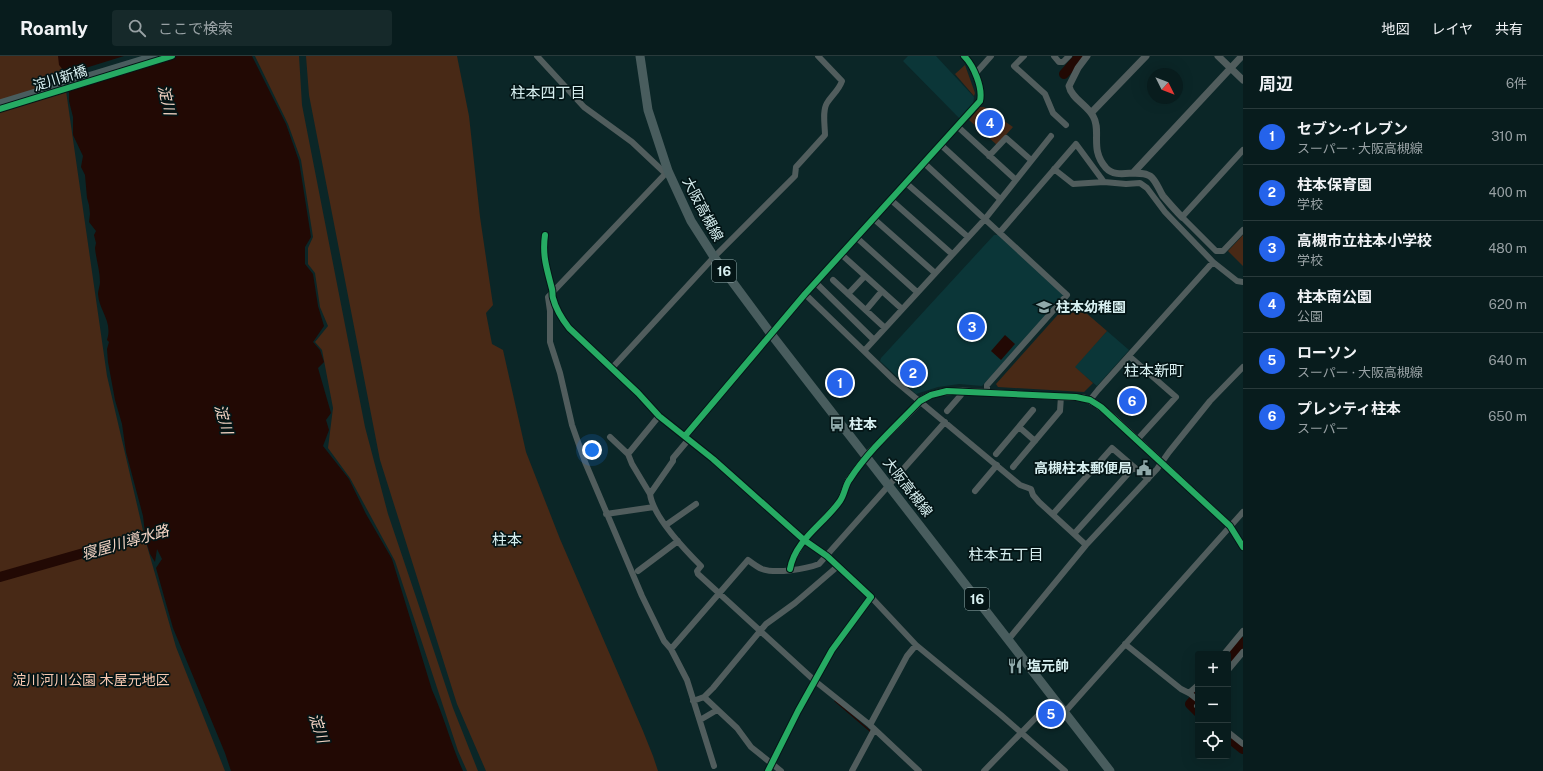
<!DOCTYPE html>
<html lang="ja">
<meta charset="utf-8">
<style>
:root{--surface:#081c1d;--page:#16292a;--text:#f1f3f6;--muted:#98a1a4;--line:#293a3b;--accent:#2563eb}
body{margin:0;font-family:"Public Sans","Noto Sans JP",sans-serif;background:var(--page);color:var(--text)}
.controls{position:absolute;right:12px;bottom:12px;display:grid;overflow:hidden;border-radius:4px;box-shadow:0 4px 16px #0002}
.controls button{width:36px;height:36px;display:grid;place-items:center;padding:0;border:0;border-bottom:1px solid var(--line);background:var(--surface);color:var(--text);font:20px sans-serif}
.compass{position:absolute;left:1147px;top:12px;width:36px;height:36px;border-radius:50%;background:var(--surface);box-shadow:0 4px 16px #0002;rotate:132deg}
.you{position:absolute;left:592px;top:394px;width:14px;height:14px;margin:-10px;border:3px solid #fff;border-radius:50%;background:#1a73e8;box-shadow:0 0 0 6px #1a73e833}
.badge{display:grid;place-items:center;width:26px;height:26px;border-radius:50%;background:var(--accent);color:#fff;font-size:13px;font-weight:700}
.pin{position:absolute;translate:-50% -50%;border:2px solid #fff;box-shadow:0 1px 4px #0006}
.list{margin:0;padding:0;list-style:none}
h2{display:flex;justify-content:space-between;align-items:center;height:52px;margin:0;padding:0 16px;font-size:17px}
h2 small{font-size:13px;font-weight:400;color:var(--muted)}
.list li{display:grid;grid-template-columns:26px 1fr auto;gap:12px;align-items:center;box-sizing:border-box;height:56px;padding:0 16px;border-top:1px solid var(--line)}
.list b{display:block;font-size:15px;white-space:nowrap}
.list p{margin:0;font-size:13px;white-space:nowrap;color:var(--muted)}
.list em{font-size:13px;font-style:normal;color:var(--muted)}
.icon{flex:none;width:22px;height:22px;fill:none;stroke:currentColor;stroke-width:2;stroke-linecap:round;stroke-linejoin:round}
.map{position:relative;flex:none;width:1243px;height:715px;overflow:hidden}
header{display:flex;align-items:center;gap:24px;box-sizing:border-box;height:56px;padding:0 20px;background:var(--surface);border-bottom:1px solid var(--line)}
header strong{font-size:19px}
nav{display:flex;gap:22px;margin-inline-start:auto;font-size:14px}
.search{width:280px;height:36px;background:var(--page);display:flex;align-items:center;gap:10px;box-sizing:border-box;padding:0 14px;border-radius:4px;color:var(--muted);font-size:15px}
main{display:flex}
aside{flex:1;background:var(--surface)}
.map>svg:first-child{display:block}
.built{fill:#0b3638}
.green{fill:#482916}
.water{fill:#220904}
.pier{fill:#0b2627}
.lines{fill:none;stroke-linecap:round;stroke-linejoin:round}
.stream{stroke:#220904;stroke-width:1.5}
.river{stroke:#220904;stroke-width:10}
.minor{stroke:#515d5d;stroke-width:6}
.tertiary{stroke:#515d5d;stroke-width:7}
.primary{stroke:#495d5e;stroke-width:9}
.cycleway-casing{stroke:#041516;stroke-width:8}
.cycleway{stroke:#26ab63;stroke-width:6}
.labels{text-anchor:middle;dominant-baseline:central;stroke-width:3.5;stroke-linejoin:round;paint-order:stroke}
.shield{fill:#041516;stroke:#98aeaf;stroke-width:1}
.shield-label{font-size:13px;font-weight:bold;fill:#d8f0f1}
.street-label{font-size:14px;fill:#d8f0f1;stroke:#041516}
.poi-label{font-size:14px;font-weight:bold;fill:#d8f0f1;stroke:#041516;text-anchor:start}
.park-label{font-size:14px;fill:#f7c8b0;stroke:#041516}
.neighbourhood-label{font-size:15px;fill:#d8f0f1;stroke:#041516}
.water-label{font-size:15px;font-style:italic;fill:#f4d4c4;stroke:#041516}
</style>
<header>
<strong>Roamly</strong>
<div class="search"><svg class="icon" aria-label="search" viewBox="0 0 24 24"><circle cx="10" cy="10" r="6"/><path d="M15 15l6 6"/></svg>ここで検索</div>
<nav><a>地図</a><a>レイヤ</a><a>共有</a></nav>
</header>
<main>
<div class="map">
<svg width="1243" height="715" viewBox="0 0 1243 715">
<rect width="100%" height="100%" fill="#0b2627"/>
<path class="built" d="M 908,0 L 936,0 L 974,41 L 973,49 L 960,63 L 903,5 Z
M 994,179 L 998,179 L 1063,237 L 1063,241 L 982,330 L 959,328 L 938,331 L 916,338 L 880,305 L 881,302 Z
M 1107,275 L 1129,294 L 1097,330 L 1074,311 Z"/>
<path class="green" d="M 0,0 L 61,0 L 107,320 L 145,483 L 176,591 L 225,715 L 0,715 Z
M 255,0 L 299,0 L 302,49 L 365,371 L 388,458 L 415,538 L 453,652 L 478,715 L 467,715 L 458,695 L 395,505 L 350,422 L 328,392 L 333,352 L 322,294 L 315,286 L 328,270 L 320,251 L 315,217 L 308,208 L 308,192 L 313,181 L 301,104 L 288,68 Z
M 306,0 L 457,0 L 469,60 L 480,161 L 493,249 L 486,257 L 492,288 L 503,294 L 526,396 L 560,483 L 643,675 L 653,700 L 658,715 L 486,715 L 457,648 L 380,404 L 309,39 Z
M 965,9 L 975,37 L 974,40 L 955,18 Z
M 980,51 L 984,51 L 1013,71 L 997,89 L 969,64 Z
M 1243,179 L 1243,210 L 1228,195 Z
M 1071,244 L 1107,275 L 1075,311 L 1093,327 L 1084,336 L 998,331 L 996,328 Z"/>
<path class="water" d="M 58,0 L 252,0 L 286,68 L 299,105 L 311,181 L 305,191 L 305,208 L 313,218 L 318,250 L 324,270 L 313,286 L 320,294 L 324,306 L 318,312 L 331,357 L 326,364 L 329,374 L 323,390 L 349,423 L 366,458 L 392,503 L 432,634 C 444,660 451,689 463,715 L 231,715 L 225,697 L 173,572 L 156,512 L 162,503 L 157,493 L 155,506 L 150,498 L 146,485 L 143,460 L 126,396 L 122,368 L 115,344 L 108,306 L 107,293 L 109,286 L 107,284 C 113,265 99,255 98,238 C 98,234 100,230 100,226 C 100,215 96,203 95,192 L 96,187 L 94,179 L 96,175 L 89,166 L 90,158 L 89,149 L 87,142 L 85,119 L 81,111 L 83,100 L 73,79 L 73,61 L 69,45 L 69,36 L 64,15 L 59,9 Z
M 1005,279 L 1015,288 L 1001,304 L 991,295 Z"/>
<path class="pier" d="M 124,0 L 177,0 L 67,34 L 63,19 Z"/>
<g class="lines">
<path class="stream" d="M 835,645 L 870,675 L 870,676"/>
<path class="river" d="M 1064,18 L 1080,0
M 0,521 L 157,476
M 1228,604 L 1243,586
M 1198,639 L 1190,648 L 1198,656
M 1228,681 L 1243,693"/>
<path class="minor" d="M 537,0 L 584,51 L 632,86 L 666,118
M 1024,0 L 1014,10 L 1045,38 L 1053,57 L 1066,69
M 1054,0 L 1059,6 L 1063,6 L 1069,0
M 975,18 L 991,0
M 957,70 L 1016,124
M 941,89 L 1000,143
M 1243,94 L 1182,161 L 1216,195 L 1223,195 L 1243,174
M 989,100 L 1006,82 L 1031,104
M 924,107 L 1067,239 L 987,329 L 987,336
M 1054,113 L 1073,128 L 1104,126 L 1126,128 L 1140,127 L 1147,132 L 1165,156 L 1213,206 L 1237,225 L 1243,226
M 668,115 L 548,241 L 550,255 L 550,286 L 560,317 L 572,369 L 585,406 L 642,540 L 664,585 L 671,593 L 687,624 L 714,710
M 906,127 L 968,181
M 891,144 L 952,198
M 874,163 L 935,217
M 1000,176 L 1076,88 L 1104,126
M 545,179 C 542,200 547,213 552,233 C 553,236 552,239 553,242 C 556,254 562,263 569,272 L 638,337 L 659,360 L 713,403 L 804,484 L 827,500 L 871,541 L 832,594 L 798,655 L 768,715
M 857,182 L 917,236
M 842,199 L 902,253
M 833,224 L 885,272
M 816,227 L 874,284
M 805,238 L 894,324 L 1020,429 L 1031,433 L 1033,439 L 1039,446 L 1086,489
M 848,238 L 865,220
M 866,254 L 882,235
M 864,295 L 985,163 L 1051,80
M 1129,300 L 1176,341 L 1137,384
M 612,312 L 714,201 L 795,120 L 796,111 L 825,79 C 825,70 822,55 827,47 C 832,39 839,34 842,25 L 818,0
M 1090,344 L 1098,334 L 1213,206
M 947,355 L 961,339 L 963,335
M 1019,371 L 1035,385
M 685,380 L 805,238 L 980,45 C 983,32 974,10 964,0
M 610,381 L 628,398 L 632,408 L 650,438
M 689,383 L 673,402 L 673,405 L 650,438 C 653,461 685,494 701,510 L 697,515 L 698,518 L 815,625 L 870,669 L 919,715
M 628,398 L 659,360
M 996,398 L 1033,354
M 1013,411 L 1060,355 L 1061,340
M 975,435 L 997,409
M 606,458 L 654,451
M 1053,458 L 1112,392 L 1148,423
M 666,469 L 696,448
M 1230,470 L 1243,491
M 1074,478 L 1134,411
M 790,513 L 791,507 L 804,484 L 840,445 L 848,424 L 866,400
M 638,515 L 678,485
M 871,541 L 916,589 L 1001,659 L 1065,715
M 1008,584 L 1086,489 L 1157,413 L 1169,396 L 1210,345 L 1243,311
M 1125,588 L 1181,633 L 1189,637 L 1198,644
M 671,593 L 748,504 C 752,507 757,511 762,513 C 776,518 806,513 819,508 L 945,366
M 1224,598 L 1243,575
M 1228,614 L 1243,596
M 1189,637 L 1198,629
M 704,641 L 737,672 L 751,691 L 781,715
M 693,645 L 704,641 L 713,632 L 766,568 L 795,547 L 838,510
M 1198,649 L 1197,650 L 1198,651
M 1064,657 L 1243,456
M 700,664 L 717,654
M 870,669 L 907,600 L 916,589
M 1228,676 L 1243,688
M 852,715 L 874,674
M 984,715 L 1054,643"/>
<path class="tertiary" d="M 1087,0 L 1078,12 L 1069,30 C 1071,42 1087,49 1093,60 C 1102,75 1089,93 1106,112 C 1117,124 1137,112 1150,120 C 1156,124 1159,134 1163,140 C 1169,147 1175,154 1182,161
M 1218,0 L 1243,24
M 1091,57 L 1146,0
M 1133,117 L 1242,0
M 866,400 L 923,343 L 931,339 L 942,336 L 963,335 L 1084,342 L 1095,347 L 1114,362 L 1230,470"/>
<path class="primary" d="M 640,0 L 648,54 L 668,115 L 691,165 L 714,201 L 771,278 L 1110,715
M 0,48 L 157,0"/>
<g class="cycleway-casing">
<path id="cycleway" d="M 0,53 L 172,0
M 545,179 C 542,200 547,213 552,233 C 553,236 552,239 553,242 C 556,254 562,263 569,272 L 638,337 L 659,360 L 713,403 L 804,484 L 827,500 L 871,541 L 832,594 L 798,655 L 768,715
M 685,380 L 805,238 L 980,45 C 983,32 974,10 964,0
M 790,513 C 795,484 824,468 840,445 C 845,438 845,429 850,423 C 869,394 896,370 920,345 L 931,339 L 947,335 L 1076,341 L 1090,344 L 1101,351 L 1230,470 L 1243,491"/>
</g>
<use href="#cycleway" class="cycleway"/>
</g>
<defs>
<g id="school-bare" transform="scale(1.2)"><path d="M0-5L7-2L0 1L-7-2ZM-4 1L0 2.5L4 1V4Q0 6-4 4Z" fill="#90a9aa" stroke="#041516" stroke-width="2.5" paint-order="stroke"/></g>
<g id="bus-bare" transform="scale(1.2)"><path d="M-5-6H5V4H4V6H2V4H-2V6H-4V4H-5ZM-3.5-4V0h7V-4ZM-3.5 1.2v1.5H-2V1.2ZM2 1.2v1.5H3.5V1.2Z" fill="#90a9aa" stroke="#041516" stroke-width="2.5" paint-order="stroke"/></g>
<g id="civic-bare" transform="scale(1.2)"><path d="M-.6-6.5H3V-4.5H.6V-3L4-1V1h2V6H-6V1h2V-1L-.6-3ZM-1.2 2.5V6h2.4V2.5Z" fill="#90a9aa" stroke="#041516" stroke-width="2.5" paint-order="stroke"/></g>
<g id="restaurant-bare" transform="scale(1.2)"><path d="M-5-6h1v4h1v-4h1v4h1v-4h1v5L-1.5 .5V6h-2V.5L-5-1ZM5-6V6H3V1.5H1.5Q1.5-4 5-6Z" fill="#90a9aa" stroke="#041516" stroke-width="2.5" paint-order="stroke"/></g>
</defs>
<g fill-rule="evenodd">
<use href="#school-bare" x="1044" y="251"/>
<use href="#bus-bare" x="837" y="368"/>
<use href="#civic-bare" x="1144" y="412"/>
<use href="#restaurant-bare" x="1015" y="610"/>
</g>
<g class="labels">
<g class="shield">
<rect x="712" y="204" width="24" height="22" rx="3"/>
<rect x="965" y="532" width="24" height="22" rx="3"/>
</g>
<g class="shield-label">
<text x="724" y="215">16</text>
<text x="977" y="543">16</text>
</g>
<g class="street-label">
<text transform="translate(60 22) rotate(-17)">淀川新橋</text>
<text transform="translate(703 153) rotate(62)">大阪高槻線</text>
<text transform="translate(908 431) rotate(52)">大阪高槻線</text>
</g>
<g class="poi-label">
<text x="1056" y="251">柱本幼稚園</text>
<text x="849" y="368">柱本</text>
<text x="1132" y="412" text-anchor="end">高槻柱本郵便局</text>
<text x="1027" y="610">塩元帥</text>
</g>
<g class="park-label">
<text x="91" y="624">淀川河川公園 木屋元地区</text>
</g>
<g class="neighbourhood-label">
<text x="548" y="36">柱本四丁目</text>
<text x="1154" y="314">柱本新町</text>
<text x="507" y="483">柱本</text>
<text x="1006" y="498">柱本五丁目</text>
</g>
<g class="water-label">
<text transform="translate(167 44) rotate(77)">淀川</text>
<text transform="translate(224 363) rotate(75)">淀川</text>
<text transform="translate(125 486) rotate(-16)">寝屋川導水路</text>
<text transform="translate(319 672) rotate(71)">淀川</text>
</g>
</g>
</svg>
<div class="controls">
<button>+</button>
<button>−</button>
<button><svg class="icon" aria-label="locate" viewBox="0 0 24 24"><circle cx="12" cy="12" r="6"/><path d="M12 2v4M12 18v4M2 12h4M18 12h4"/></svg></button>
</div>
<svg class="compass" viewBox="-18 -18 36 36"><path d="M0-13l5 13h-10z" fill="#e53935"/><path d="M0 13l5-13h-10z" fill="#98a1a4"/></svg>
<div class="you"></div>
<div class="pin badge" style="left:840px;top:327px">1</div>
<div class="pin badge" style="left:913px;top:317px">2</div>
<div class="pin badge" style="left:972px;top:271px">3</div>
<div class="pin badge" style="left:990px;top:67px">4</div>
<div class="pin badge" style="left:1051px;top:658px">5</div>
<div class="pin badge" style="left:1132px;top:345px">6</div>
</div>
<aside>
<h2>周辺<small>6件</small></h2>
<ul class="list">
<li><span class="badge">1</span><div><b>セブン-イレブン</b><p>スーパー · 大阪高槻線</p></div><em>310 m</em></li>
<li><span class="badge">2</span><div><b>柱本保育園</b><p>学校</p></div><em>400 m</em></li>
<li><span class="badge">3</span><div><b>高槻市立柱本小学校</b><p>学校</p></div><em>480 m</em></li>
<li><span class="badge">4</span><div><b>柱本南公園</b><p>公園</p></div><em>620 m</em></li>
<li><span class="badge">5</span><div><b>ローソン</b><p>スーパー · 大阪高槻線</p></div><em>640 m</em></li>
<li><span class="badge">6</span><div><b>プレンティ柱本</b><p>スーパー</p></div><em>650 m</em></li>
</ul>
</aside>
</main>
